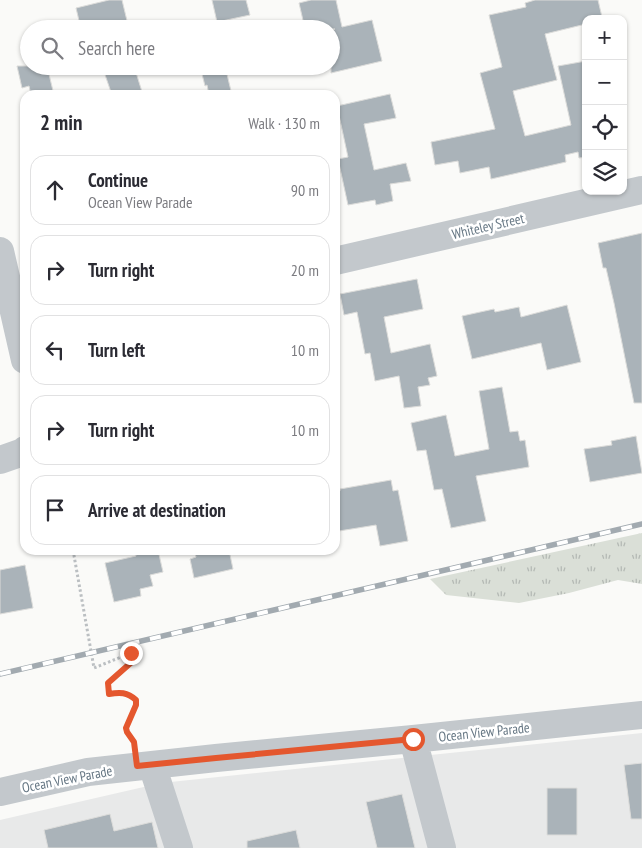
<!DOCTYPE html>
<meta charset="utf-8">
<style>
:root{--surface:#fff;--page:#f2f2f3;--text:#2b2b33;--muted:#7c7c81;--line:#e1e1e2}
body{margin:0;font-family:"PT Sans Narrow",sans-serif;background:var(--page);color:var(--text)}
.controls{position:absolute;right:15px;top:15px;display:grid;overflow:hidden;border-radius:10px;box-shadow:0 1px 4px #0004}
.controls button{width:45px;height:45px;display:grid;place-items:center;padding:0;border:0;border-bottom:1px solid var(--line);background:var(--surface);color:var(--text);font:25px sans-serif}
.stop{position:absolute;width:15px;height:15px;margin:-11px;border:4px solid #e4572e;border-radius:50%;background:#fff}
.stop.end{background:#e4572e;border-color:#fff;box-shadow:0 1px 5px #0008}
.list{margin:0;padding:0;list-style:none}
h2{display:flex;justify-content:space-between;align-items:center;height:65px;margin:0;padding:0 20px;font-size:21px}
h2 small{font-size:16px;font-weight:400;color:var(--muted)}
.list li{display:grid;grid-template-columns:32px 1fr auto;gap:15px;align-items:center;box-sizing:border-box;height:70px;margin:0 10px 10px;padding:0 10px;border:1px solid var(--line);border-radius:15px}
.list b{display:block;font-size:19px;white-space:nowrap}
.list p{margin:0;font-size:16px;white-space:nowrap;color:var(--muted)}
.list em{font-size:16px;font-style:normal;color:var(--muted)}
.icon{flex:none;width:28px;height:28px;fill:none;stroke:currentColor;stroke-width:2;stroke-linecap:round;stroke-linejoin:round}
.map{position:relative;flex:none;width:642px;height:848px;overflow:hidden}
.search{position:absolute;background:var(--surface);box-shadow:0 1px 4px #0004;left:20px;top:20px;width:320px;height:55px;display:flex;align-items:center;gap:12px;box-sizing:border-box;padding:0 18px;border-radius:28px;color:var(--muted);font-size:19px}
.panel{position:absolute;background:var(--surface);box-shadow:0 1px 4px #0004;left:20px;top:90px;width:320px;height:465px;border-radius:15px}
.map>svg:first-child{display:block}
.built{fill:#e8e9e9}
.grass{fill:url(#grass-tufts)}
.building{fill:#aab3b9;stroke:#dcdcda}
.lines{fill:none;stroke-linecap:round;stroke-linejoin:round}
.path{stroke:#bbbfc2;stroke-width:3;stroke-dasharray:2.5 2.5;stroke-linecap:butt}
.minor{stroke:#c3c8cc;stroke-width:28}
.rail-casing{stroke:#a2aab0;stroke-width:5.5}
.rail{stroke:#fff;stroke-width:4;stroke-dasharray:11;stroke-linecap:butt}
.route{stroke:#e4572e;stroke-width:6}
.labels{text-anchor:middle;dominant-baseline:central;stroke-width:5;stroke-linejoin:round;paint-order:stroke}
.street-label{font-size:14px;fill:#657683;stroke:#fff}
</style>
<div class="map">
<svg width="642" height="848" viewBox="0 0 642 848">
<defs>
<pattern id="grass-tufts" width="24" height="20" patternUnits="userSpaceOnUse" patternTransform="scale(1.25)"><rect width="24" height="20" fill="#dadfd7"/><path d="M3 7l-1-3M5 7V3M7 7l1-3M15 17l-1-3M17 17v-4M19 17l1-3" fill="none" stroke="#b4b9b4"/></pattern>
</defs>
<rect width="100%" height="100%" fill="#fafaf8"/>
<path class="built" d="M 642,733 L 642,848 L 0,848 L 0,820 L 161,783 Z"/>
<path class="grass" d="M 642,533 L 642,584 L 618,580 L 569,593 L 519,603 L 446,595 L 430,579 Z"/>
<path class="building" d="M 109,0 L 122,0 L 129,29 L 81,29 L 76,8 Z
M 212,0 L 246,0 L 250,15 L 217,22 Z
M 311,0 L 336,0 L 342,27 L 372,20 L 382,61 L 331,73 L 331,30 L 335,29 L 305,29 L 299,3 Z
M 535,0 L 598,0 L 602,17 L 594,19 L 586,19 L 586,24 L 545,34 L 557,80 L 513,91 L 525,136 L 571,125 L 558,66 L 586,61 L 586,157 L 579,158 L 578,152 L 565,155 L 566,162 L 491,179 L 489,167 L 460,173 L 458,161 L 435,165 L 431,142 L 495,129 L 480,73 L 502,67 L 489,15 L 526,7 L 525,3 Z
M 17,66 L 47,66 L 54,95 L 31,95 L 29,86 L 22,88 Z
M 102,66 L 134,66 L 143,95 L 112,95 Z
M 200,66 L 225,66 L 232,95 L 209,95 L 207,85 L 205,86 Z
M 390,94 L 396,118 L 364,124 L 374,170 L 406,163 L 411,181 L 390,184 L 393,201 L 376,205 L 375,200 L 348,205 L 338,159 L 348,157 L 337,106 Z
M 642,233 L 642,403 L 634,403 L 614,303 L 606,268 L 603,268 L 598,243 Z
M 417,279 L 423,309 L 384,317 L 391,353 L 430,344 L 437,376 L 428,378 L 430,385 L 418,387 L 421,406 L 404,408 L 399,376 L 375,381 L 370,353 L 365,354 L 357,312 L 344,315 L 340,294 Z
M 567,305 L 581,362 L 547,370 L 541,343 L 472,359 L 462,316 L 494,309 L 495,312 L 519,307 L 521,317 Z
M 502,387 L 510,432 L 518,431 L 520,441 L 525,440 L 529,467 L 476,476 L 486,521 L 451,528 L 442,489 L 434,490 L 426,450 L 417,451 L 411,423 L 446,415 L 455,456 L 489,449 L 479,391 Z
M 636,436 L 642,473 L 590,482 L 584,449 L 612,445 L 611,441 Z
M 391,480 L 393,491 L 398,490 L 408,541 L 380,546 L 376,525 L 339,531 L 335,507 L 335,492 L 340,491 L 340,489 Z
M 135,550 L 158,550 L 163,572 L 150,575 L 153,586 L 140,589 L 141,596 L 114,602 L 105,563 L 136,556 Z
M 194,550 L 229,550 L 233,569 L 194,578 L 190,559 L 196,557 Z
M 25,565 L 33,608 L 0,614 L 0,570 Z
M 642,763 L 642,819 L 631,819 L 624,765 Z
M 547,788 L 577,788 L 577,835 L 547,835 Z
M 402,794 L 415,848 L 377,848 L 366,802 Z
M 110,814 L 114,831 L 152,822 L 158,848 L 48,848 L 44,830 Z
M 296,830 L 300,848 L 247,848 L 247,841 Z"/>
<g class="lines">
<path class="path" d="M 73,550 L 94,668 L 131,653 L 134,660 L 108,683 L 109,694 C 120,692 128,692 136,700 C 135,709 124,726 127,732 C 129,736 132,739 135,742"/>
<path class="minor" d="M 0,251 L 25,360
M 335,261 L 642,190
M 0,460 L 23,452 L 25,450
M 413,739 L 442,848
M 152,765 L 179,848
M 0,792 L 88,772 L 216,758 L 413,739 L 642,715"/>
<g class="rail-casing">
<path id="rail" d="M 0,674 L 642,524"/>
</g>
<use href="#rail" class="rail"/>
</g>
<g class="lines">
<path class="route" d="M 131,653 L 134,660 L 108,683 L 109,694 C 120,692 127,692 136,700 L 136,705 L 126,728 L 127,732 L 134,742 L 137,766 L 216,758 L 413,739"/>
</g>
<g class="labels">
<g class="street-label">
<text transform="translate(488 226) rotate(-13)">Whiteley Street</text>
<text transform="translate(484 732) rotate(-6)">Ocean View Parade</text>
<text transform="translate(67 779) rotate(-11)">Ocean View Parade</text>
</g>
</g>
</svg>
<div class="controls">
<button>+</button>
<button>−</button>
<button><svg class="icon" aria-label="locate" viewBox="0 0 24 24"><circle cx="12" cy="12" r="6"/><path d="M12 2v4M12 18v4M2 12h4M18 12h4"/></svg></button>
<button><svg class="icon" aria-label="layers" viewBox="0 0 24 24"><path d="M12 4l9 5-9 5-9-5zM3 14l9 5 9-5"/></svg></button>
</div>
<div class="stop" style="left:413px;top:739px"></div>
<div class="stop end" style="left:131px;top:653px"></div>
<div class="search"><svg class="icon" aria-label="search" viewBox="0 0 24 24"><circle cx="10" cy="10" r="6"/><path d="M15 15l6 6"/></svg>Search here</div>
<section class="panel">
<h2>2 min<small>Walk · 130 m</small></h2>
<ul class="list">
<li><svg class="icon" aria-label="ahead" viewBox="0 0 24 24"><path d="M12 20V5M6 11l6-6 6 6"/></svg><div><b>Continue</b><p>Ocean View Parade</p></div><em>90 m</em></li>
<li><svg class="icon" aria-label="right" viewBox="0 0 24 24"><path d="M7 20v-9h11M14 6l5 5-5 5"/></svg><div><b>Turn right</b></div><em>20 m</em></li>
<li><svg class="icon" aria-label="left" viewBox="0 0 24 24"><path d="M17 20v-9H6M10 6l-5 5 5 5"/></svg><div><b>Turn left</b></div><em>10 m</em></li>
<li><svg class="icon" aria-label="right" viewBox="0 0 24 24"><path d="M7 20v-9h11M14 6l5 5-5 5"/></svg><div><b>Turn right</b></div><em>10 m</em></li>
<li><svg class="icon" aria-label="arrive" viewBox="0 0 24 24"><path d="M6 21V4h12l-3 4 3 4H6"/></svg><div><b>Arrive at destination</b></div></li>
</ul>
</section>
</div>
